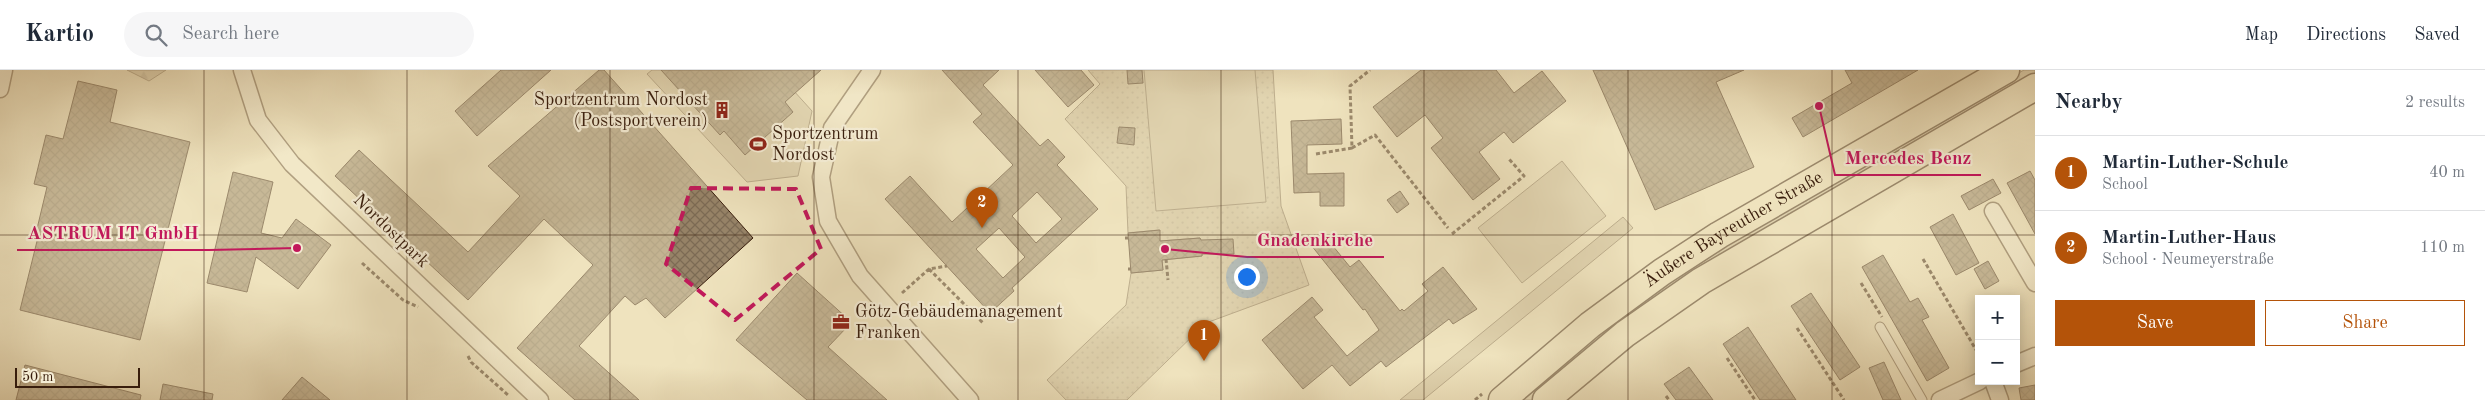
<!DOCTYPE html>
<meta charset="utf-8">
<style>
:root{--surface:#fff;--page:#f6f6f7;--text:#1f2937;--muted:#747a83;--line:#e0e1e3;--accent:#b45309}
body{margin:0;font-family:"Old Standard TT",serif;background:var(--page);color:var(--text)}
.controls{position:absolute;right:15px;bottom:15px;display:grid;overflow:hidden;border-radius:0px;box-shadow:0 2px 12px #0003}
.controls button{width:45px;height:45px;display:grid;place-items:center;padding:0;border:0;border-bottom:1px solid var(--line);background:var(--surface);color:var(--text);font:25px sans-serif}
.scale{position:absolute;left:15px;bottom:12px;width:125px;box-sizing:border-box;padding-left:5px;border:2px solid #381d0c;border-top:0;font-size:14px;line-height:18px;white-space:nowrap;color:#381d0c;-webkit-text-stroke:4px #f5edd5;paint-order:stroke}
.you{position:absolute;left:1246px;top:206px;width:18px;height:18px;margin:-12px;border:4px solid #fff;border-radius:50%;background:#1a73e8;box-shadow:0 0 0 8px #1a73e833}
.badge{display:grid;place-items:center;width:32px;height:32px;border-radius:50%;background:var(--accent);color:#fff;font-size:16px;font-weight:700}
.pin{position:absolute;translate:-50% -41px;filter:drop-shadow(0 1px 2px #0008)}
.pin::after{content:'';position:absolute;top:26px;width:18px;height:15px;background:inherit;clip-path:polygon(0 0,100% 0,50% 100%)}
.list{margin:0;padding:0;list-style:none}
h2{display:flex;justify-content:space-between;align-items:center;height:65px;margin:0;padding:0 20px;font-size:21px}
h2 small{font-size:16px;font-weight:400;color:var(--muted)}
.list li{display:grid;grid-template-columns:32px 1fr auto;gap:15px;align-items:center;box-sizing:border-box;height:75px;padding:0 20px;border-top:1px solid var(--line)}
.list b{display:block;font-size:19px;white-space:nowrap}
.list p{margin:0;font-size:16px;white-space:nowrap;color:var(--muted)}
.list em{font-size:16px;font-style:normal;color:var(--muted)}
.actions{display:flex;gap:10px;padding:15px 20px}
.actions a{flex:1;padding:11px 0;border:1px solid var(--accent);border-radius:0px;text-align:center;font-size:18px;color:var(--accent)}
.actions .main{background:var(--accent);color:#fff}
.icon{flex:none;width:28px;height:28px;fill:none;stroke:currentColor;stroke-width:2;stroke-linecap:round;stroke-linejoin:round}
.map{position:relative;flex:none;width:2035px;height:330px;overflow:hidden}
header{display:flex;align-items:center;gap:30px;box-sizing:border-box;height:70px;padding:0 25px;background:var(--surface);border-bottom:1px solid var(--line)}
header strong{font-size:24px}
nav{display:flex;gap:28px;margin-inline-start:auto;font-size:18px}
.search{width:350px;height:45px;background:var(--page);display:flex;align-items:center;gap:12px;box-sizing:border-box;padding:0 18px;border-radius:28px;color:var(--muted);font-size:19px}
main{display:flex}
aside{flex:1;background:var(--surface)}
.map>svg:first-child{display:block}
.grass{fill:url(#grass-tufts);stroke:#846f56}
.forest{fill:url(#forest-firs);stroke:#846f56}
.park{fill:url(#park-dots);stroke:#846f56}
.pitch{fill:#d0c1a0;stroke:#846f56}
.building{fill:url(#building-cross-hatch);stroke:#381d0c;fill-rule:evenodd}
.lines{fill:none;stroke-linecap:round;stroke-linejoin:round}
.service-casing{stroke:#664e38;stroke-width:11}
.minor-casing{stroke:#664e38;stroke-width:19}
.primary-casing{stroke:#381d0c;stroke-width:29}
.path{stroke:#381d0c;stroke-width:3;stroke-dasharray:4 2.5;stroke-linecap:butt}
.service{stroke:#f5edd5;stroke-width:9}
.minor{stroke:#f5edd5;stroke-width:16}
.primary{stroke:#efe3be;stroke-width:26}
.marked{fill:none;stroke:#c2185b;stroke-width:4;stroke-dasharray:10 6;stroke-linejoin:round}
.grid{fill:none;stroke:#381d0c;stroke-width:1;stroke-opacity:0.55}
.labels{text-anchor:middle;dominant-baseline:central;stroke-width:4.5;stroke-linejoin:round;paint-order:stroke}
.poi-label{font-size:18px;fill:#381d0c;stroke:#f5edd5;text-anchor:start}
.street-label{font-size:18px;fill:#381d0c;stroke:#f5edd5}
.leader{fill:none;stroke:#c2185b;stroke-width:2}
.callout-dot{fill:#c2185b;stroke:#f5edd5;stroke-width:2}
.callout-label{font-size:19px;text-anchor:middle;font-weight:bold;fill:#c2185b;stroke:#f5edd5;stroke-width:4.5;stroke-linejoin:round;paint-order:stroke}
</style>
<header>
<strong>Kartio</strong>
<div class="search"><svg class="icon" aria-label="search" viewBox="0 0 24 24"><circle cx="10" cy="10" r="6"/><path d="M15 15l6 6"/></svg>Search here</div>
<nav><a>Map</a><a>Directions</a><a>Saved</a></nav>
</header>
<main>
<div class="map">
<svg width="2035" height="330" viewBox="0 0 2035 330">
<defs>
<pattern id="grass-tufts" width="24" height="20" patternUnits="userSpaceOnUse" patternTransform="scale(1.25)"><rect width="24" height="20" fill="#d0c1a0"/><path d="M3 7l-1-3M5 7V3M7 7l1-3M15 17l-1-3M17 17v-4M19 17l1-3" fill="none" stroke="#b3a589"/></pattern>
<pattern id="forest-firs" width="22" height="20" patternUnits="userSpaceOnUse" patternTransform="scale(1.25)"><rect width="22" height="20" fill="#d0c1a0"/><path d="M5 1l3.5 6h-7zM16 11l3.5 6h-7z" fill="#b3a589"/></pattern>
<pattern id="park-dots" width="8" height="8" patternUnits="userSpaceOnUse" patternTransform="scale(1.25)"><rect width="8" height="8" fill="#d0c1a0"/><path d="M2 2h.1M6 6h.1" fill="none" stroke="#b3a589" stroke-width="1.8" stroke-linecap="round"/></pattern>
<pattern id="building-cross-hatch" width="8" height="8" patternUnits="userSpaceOnUse" patternTransform="scale(1.25)"><rect width="8" height="8" fill="#978469"/><path d="M0 0l8 8M0 8l8-8" fill="none" stroke="#7c6b55"/></pattern>
</defs>
<rect width="100%" height="100%" fill="#efe3be"/>
<filter id="stains"><feTurbulence type="fractalNoise" baseFrequency=".004" numOctaves="4"/><feColorMatrix values="0 0 0 0 .2 0 0 0 0 .09 0 0 0 0 .02 0 0 0 .5 -.17"/></filter>
<radialGradient id="worn" r=".72"><stop offset=".6" stop-color="#630" stop-opacity="0"/><stop offset="1" stop-color="#630" stop-opacity=".3"/></radialGradient>
<path class="grass" d="M 2024,0 L 2035,0 L 2035,8 L 1534,330 L 1514,330 L 1606,253 L 1792,133 Z"/>
<path class="forest" d="M 127,0 L 166,0 L 149,11 Z"/>
<path class="park" d="M 1088,0 L 1273,0 L 1281,136 L 1309,215 L 1206,253 L 1127,330 L 1066,330 L 1047,310 L 1126,235 L 1131,203 L 1163,200 L 1162,190 L 1202,186 L 1200,168 L 1160,171 L 1159,160 L 1128,163 L 1126,116 L 1065,49 L 1100,14 Z"/>
<path class="pitch" d="M 652,0 L 775,0 L 812,41 L 798,106 L 747,112 L 647,4 Z
M 1144,0 L 1255,0 L 1266,132 L 1156,141 Z
M 1562,91 L 1606,146 L 1522,213 L 1478,158 Z
M 1623,147 L 1633,158 L 1423,330 L 1400,330 Z"/>
<path class="building" d="M 501,0 L 551,0 L 477,66 L 455,41 Z
M 599,0 L 604,0 L 753,168 L 665,248 L 646,228 L 635,235 L 625,226 L 579,276 L 639,330 L 575,330 L 517,278 L 593,195 L 544,149 L 468,230 L 335,106 L 359,80 L 468,182 L 520,126 L 488,96 Z
M 661,0 L 821,0 L 785,32 L 793,42 L 745,85 L 724,61 L 720,65 Z
M 942,0 L 999,0 L 983,15 L 1040,76 L 1048,69 L 1065,87 L 1057,95 L 1098,139 L 1012,218 L 1014,221 L 990,243 L 885,129 L 910,106 L 952,152 L 1013,95 L 973,52 L 982,44 ZM 1037,122 L 1062,149 L 1036,173 L 1012,146 ZM 999,158 L 1025,187 L 1003,208 L 976,179 Z
M 1035,0 L 1081,0 L 1094,15 L 1068,37 Z
M 1127,0 L 1142,0 L 1143,13 L 1128,14 Z
M 1421,0 L 1496,0 L 1514,23 L 1542,1 L 1566,31 L 1513,73 L 1504,62 L 1479,82 L 1500,109 L 1473,130 L 1431,78 L 1443,68 L 1425,45 L 1397,67 L 1373,37 Z
M 1593,0 L 1744,0 L 1716,12 L 1754,97 L 1655,140 Z
M 1845,0 L 1918,0 L 1803,67 L 1792,48 L 1852,13 Z
M 78,11 L 117,20 L 110,52 L 190,72 L 140,270 L 20,240 L 39,163 L 36,163 L 47,117 L 34,114 L 46,65 L 63,69 Z
M 1341,49 L 1342,74 L 1307,75 L 1307,104 L 1344,103 L 1344,136 L 1320,136 L 1320,122 L 1294,123 L 1291,51 Z
M 1119,57 L 1135,58 L 1134,75 L 1117,73 Z
M 2030,101 L 2035,110 L 2035,164 L 2007,113 Z
M 233,102 L 273,112 L 261,163 L 282,168 L 296,149 L 331,175 L 298,219 L 256,187 L 247,222 L 207,213 Z
M 1993,109 L 2001,123 L 1969,140 L 1961,126 Z
M 1400,121 L 1409,134 L 1397,143 L 1387,130 Z
M 1953,144 L 1979,193 L 1956,205 L 1930,157 Z
M 1160,160 L 1160,171 L 1200,168 L 1201,170 L 1233,169 L 1234,184 L 1202,184 L 1202,186 L 1162,190 L 1163,200 L 1131,203 L 1128,163 Z
M 1324,165 L 1350,197 L 1359,190 L 1400,241 L 1402,239 L 1404,241 L 1428,221 L 1422,214 L 1443,197 L 1477,239 L 1453,254 L 1449,249 L 1386,297 L 1381,291 L 1350,316 L 1332,295 L 1303,319 L 1262,270 L 1312,227 L 1323,240 L 1314,247 L 1347,286 L 1379,260 L 1365,239 L 1363,240 L 1311,175 Z
M 1883,185 L 1910,232 L 1918,228 L 1929,247 L 1922,250 L 1949,298 L 1927,311 L 1862,197 Z
M 1988,191 L 1999,211 L 1985,219 L 1974,199 Z
M 797,203 L 848,249 L 848,256 L 828,277 L 887,330 L 807,330 L 736,270 Z
M 1811,223 L 1860,297 L 1840,310 L 1791,236 Z
M 1748,257 L 1796,330 L 1760,330 L 1723,274 Z
M 1884,292 L 1901,330 L 1883,330 L 1869,298 Z
M 25,295 L 141,325 L 140,330 L 16,330 Z
M 1689,297 L 1713,330 L 1676,330 L 1664,314 Z
M 302,307 L 330,330 L 282,330 Z
M 163,314 L 213,324 L 212,330 L 160,330 Z
M 2035,315 L 2035,330 L 2021,330 L 2019,318 Z"/>
<g class="lines">
<g class="service-casing">
<path id="service" d="M 1880,257 L 1922,330"/>
</g>
<g class="minor-casing">
<path id="minor" d="M 242,0 L 258,50 L 292,94 L 540,330
M 872,0 L 832,58 L 821,107 L 828,151 L 860,206 L 970,330
M 0,19 L 4,0
M 1993,141 L 2035,213
M 2016,294 L 2035,286
M 1993,311 L 2000,330
M 1940,330 L 1980,311"/>
</g>
<g class="primary-casing">
<g id="primary">
<path id="s1" d="M 1502,330 L 1590,255 L 1662,202 L 1719,165 L 2006,0"/>
<path d="M 1546,330 L 1625,264 L 1701,211 L 2035,17"/>
</g>
</g>
<path class="path" d="M 1352,78 L 1375,65 L 1448,158
M 1316,84 L 1352,78 L 1350,16 L 1370,0
M 1452,164 L 1524,106 L 1509,89
M 1125,168 L 1128,168
M 1166,189 L 1168,210
M 1923,189 L 1979,285
M 362,193 L 403,230 L 418,237
M 929,199 L 984,254
M 1128,199 L 1131,199
M 1861,213 L 1882,247
M 902,223 L 929,199 L 947,196
M 1797,258 L 1844,330
M 468,286 L 471,292 L 508,325
M 1727,288 L 1755,330
M 1666,326 L 1669,330
M 1475,330 L 1482,324"/>
<use href="#service" class="service"/>
<use href="#minor" class="minor"/>
<use href="#primary" class="primary"/>
</g>
<path d="M0 0H2035V330H0ZM 691,118 L 796,119 L 821,179 L 735,250 L 666,194 Z" fill="#efe3be" fill-opacity=".55" fill-rule="evenodd"/>
<path class="marked" d="M 691,118 L 796,119 L 821,179 L 735,250 L 666,194 Z"/>
<path class="grid" d="M 204,0 L 204,330M 407,0 L 407,330M 610,0 L 610,330M 814,0 L 814,330M 1018,0 L 1018,330M 1221,0 L 1221,330M 1424,0 L 1424,330M 1628,0 L 1628,330M 1832,0 L 1832,330M 0,165 L 2035,165"/>
<defs>
<g id="building-bare" transform="scale(1.35)"><path d="M-4-6H4V6H1V3H-1V6H-4ZM-2.5-4.3h1.7v1.8h-1.7ZM.8-4.3h1.7v1.8H.8ZM-2.5-1h1.7V.8h-1.7ZM.8-1h1.7V.8H.8Z" fill="#8f2418" stroke="#f5edd5" stroke-width="2.5" paint-order="stroke"/></g>
<g id="stadium-bare" transform="scale(1.35)"><path d="M0-5a6.5 5 0 1 0 0 10a6.5 5 0 1 0 0-10ZM-3.5-1.8h7v3.6h-7Z" fill="#8f2418" stroke="#f5edd5" stroke-width="2.5" paint-order="stroke"/></g>
<g id="office-bare" transform="scale(1.35)"><path d="M-6-3h4V-5.5h4V-3h4V5H-6ZM-1-4.5V-3h2v-1.5ZM-6 0V1H6V0Z" fill="#8f2418" stroke="#f5edd5" stroke-width="2.5" paint-order="stroke"/></g>
</defs>
<g fill-rule="evenodd">
<use href="#building-bare" x="722" y="40"/>
<use href="#stadium-bare" x="758" y="74"/>
<use href="#office-bare" x="841" y="252"/>
</g>
<g class="labels">
<g class="poi-label">
<text x="708" y="30" text-anchor="end">Sportzentrum Nordost<tspan x="708" dy="21">(Postsportverein)</tspan></text>
<text x="772" y="64">Sportzentrum<tspan x="772" dy="21">Nordost</tspan></text>
<text x="855" y="242">Götz-Gebäudemanagement<tspan x="855" dy="21">Franken</tspan></text>
</g>
<g class="street-label">
<text transform="translate(391 161) rotate(44)">Nordostpark</text>
<text stroke="none"><textPath href="#s1" startOffset="288">Äußere Bayreuther Straße</textPath></text>
</g>
</g>
<path class="leader" d="M1819 36L1835 105H1981M297 178L209 180H17M1165 179L1247 187H1384"/>
<g class="callout-dot">
<circle cx="1819" cy="36" r="5"/>
<circle cx="297" cy="178" r="5"/>
<circle cx="1165" cy="179" r="5"/>
</g>
<g class="callout-label">
<text x="1908" y="94">Mercedes Benz</text>
<text x="113" y="169">ASTRUM IT GmbH</text>
<text x="1315" y="176">Gnadenkirche</text>
</g>
<rect width="100%" height="100%" filter="url(#stains)"/>
<rect width="100%" height="100%" fill="url(#worn)"/>
</svg>
<div class="controls">
<button>+</button>
<button>−</button>
</div>
<div class="scale">50 m</div>
<div class="you"></div>
<div class="pin badge" style="left:1204px;top:291px">1</div>
<div class="pin badge" style="left:982px;top:158px">2</div>
</div>
<aside>
<h2>Nearby<small>2 results</small></h2>
<ul class="list">
<li><span class="badge">1</span><div><b>Martin-Luther-Schule</b><p>School</p></div><em>40 m</em></li>
<li><span class="badge">2</span><div><b>Martin-Luther-Haus</b><p>School · Neumeyerstraße</p></div><em>110 m</em></li>
</ul>
<div class="actions"><a class="main">Save</a><a>Share</a></div>
</aside>
</main>
